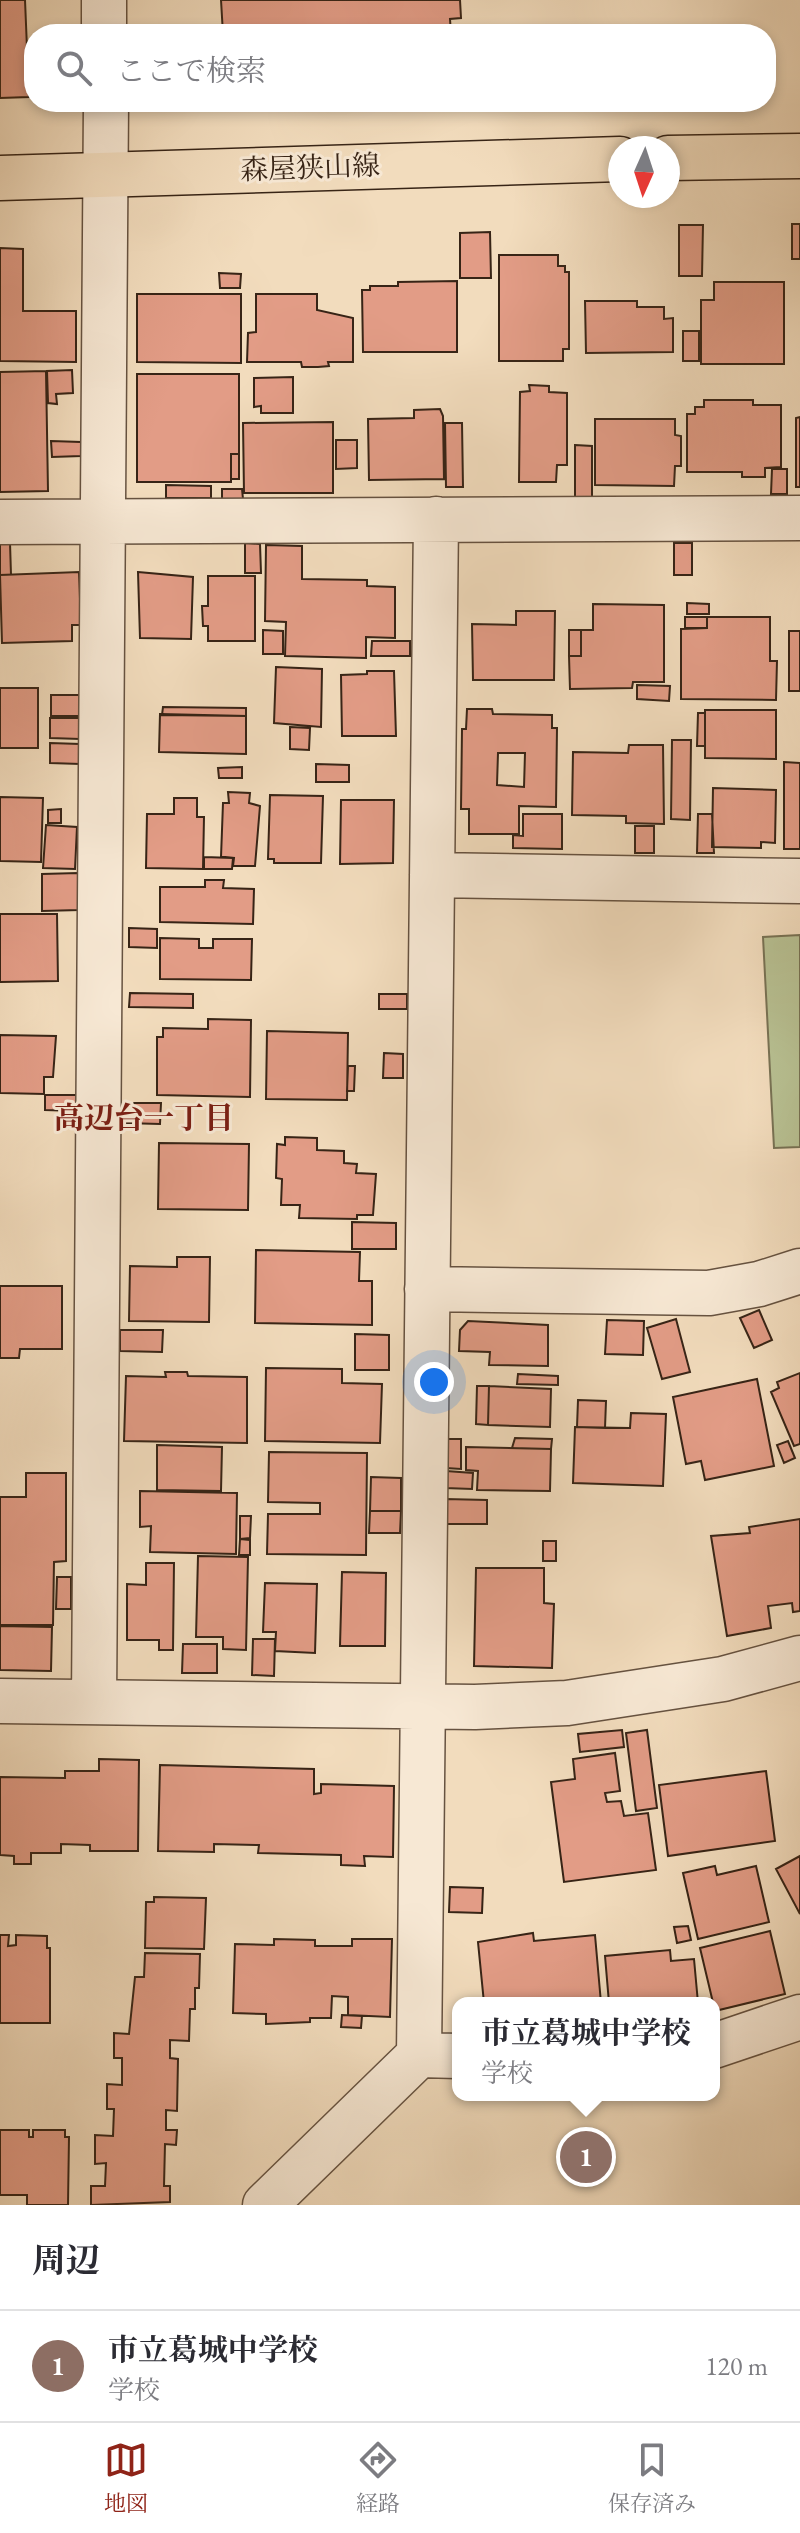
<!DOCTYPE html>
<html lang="ja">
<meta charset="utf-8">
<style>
:root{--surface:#fff;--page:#f2f2f3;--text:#2b2b33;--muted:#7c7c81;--line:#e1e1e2;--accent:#8f2418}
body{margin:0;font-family:"EB Garamond","Noto Serif JP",serif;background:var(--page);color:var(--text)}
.compass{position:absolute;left:608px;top:136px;width:72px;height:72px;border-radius:50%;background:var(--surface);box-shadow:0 4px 12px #0003;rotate:183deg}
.you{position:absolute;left:434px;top:1382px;width:28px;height:28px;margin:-20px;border:6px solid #fff;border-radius:50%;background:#1a73e8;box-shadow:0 0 0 12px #1a73e833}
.badge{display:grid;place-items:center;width:52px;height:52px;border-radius:50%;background:var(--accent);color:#fff;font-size:26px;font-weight:700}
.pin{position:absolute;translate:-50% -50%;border:4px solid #fff;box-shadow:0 2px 8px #0006}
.popup{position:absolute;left:452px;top:1997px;width:268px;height:104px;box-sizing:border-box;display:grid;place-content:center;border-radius:16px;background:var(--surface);filter:drop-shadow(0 2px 6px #0005);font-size:26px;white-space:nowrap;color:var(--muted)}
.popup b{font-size:30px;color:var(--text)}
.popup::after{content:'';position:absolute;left:50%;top:100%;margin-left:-16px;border:16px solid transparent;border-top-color:var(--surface)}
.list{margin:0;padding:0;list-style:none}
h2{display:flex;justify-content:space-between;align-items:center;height:104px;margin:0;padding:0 32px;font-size:34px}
h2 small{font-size:26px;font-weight:400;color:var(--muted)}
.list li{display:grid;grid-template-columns:52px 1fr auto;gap:24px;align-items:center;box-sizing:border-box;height:112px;padding:0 32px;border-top:2px solid var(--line)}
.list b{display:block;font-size:30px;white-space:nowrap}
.list p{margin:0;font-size:26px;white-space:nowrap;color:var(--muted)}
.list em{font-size:26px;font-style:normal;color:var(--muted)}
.icon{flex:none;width:44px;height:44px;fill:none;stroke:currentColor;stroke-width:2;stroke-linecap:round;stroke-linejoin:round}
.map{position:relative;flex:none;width:800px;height:2205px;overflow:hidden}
.search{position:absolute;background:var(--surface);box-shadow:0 4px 12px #0003;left:24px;right:24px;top:24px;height:88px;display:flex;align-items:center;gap:20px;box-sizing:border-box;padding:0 28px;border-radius:32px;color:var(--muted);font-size:30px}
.sheet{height:216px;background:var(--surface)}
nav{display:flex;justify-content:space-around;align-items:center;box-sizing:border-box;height:112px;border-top:2px solid var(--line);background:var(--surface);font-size:22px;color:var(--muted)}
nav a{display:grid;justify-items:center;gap:4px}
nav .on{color:var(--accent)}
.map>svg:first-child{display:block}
.green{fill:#b8c193;stroke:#787254;stroke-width:2}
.building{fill:#e29c86;stroke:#372416;stroke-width:2;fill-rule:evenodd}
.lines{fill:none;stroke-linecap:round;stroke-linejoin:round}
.minor-casing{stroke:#665240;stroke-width:47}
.major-casing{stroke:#372416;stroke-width:47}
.minor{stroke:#f7e8d4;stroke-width:44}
.major{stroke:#f2dcbd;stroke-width:44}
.labels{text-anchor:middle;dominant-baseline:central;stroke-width:6;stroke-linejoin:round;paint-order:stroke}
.street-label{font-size:28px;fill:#372416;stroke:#f7e8d4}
.neighbourhood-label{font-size:30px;font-weight:bold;fill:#7a1f14;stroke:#f7e8d4}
</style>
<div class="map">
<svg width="800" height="2205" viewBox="0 0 800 2205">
<rect width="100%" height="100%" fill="#f2dcbd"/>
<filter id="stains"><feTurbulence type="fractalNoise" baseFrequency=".0025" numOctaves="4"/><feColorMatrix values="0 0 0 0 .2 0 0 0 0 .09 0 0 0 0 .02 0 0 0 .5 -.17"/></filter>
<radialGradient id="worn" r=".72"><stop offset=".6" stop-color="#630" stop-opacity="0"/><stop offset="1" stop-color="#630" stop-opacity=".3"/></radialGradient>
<path class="green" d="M 800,935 L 800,1147 L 774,1148 L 763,937 Z"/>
<path class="building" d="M 0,0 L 25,0 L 29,97 L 0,98 Z
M 221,0 L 460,0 L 461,18 L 450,19 L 451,34 L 223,34 Z
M 792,224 L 800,224 L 800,259 L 792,259 Z
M 679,225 L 703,225 L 702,276 L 679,276 Z
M 490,232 L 491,278 L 460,278 L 460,233 Z
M 0,248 L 23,249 L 23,311 L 76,311 L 76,362 L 0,361 Z
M 499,255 L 558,255 L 558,266 L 565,266 L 565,272 L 569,272 L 569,349 L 563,349 L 563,361 L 499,361 Z
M 219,273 L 241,274 L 240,288 L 220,288 Z
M 457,281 L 457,352 L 363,352 L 362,290 L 370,290 L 370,286 L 398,286 L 398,282 Z
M 714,282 L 784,282 L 784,364 L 701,364 L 701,300 L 714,300 Z
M 137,294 L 241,294 L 241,363 L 137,362 Z
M 256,294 L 317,294 L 317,310 L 353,318 L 353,362 L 328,362 L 329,366 L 318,367 L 302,367 L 301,362 L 247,362 L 248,333 L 256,332 Z
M 585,301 L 637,301 L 637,307 L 664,307 L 664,319 L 673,318 L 673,352 L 586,353 Z
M 683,331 L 699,331 L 699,361 L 683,361 Z
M 72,370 L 73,393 L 56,394 L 57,404 L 48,403 L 47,371 Z
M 46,371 L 48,491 L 0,492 L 0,372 Z
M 137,374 L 239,374 L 239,454 L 231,454 L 231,482 L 137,482 Z
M 293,377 L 293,413 L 261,413 L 261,406 L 254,407 L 254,378 Z
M 529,385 L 549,386 L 549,392 L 567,393 L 567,465 L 557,465 L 556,482 L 519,482 L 520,392 L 530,391 Z
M 704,400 L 753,400 L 753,405 L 781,405 L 781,467 L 765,468 L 765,477 L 742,477 L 742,472 L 687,472 L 687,414 L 695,414 L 695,407 L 704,407 Z
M 440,409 L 443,416 L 444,479 L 369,480 L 368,419 L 414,418 L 414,410 Z
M 800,417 L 800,487 L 796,487 L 796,418 Z
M 595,419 L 675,419 L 675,435 L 681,436 L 681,466 L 675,466 L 674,486 L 595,485 Z
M 333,422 L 333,493 L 244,493 L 243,423 Z
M 445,423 L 462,423 L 463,487 L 446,487 Z
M 336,440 L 357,440 L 357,468 L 336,469 Z
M 51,441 L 81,442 L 81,456 L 52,457 Z
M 575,445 L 592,446 L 592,497 L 575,497 Z
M 231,454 L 239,454 L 239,479 L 231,479 Z
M 772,469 L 787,469 L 787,494 L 771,494 Z
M 166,485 L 211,486 L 211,498 L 166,498 Z
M 222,489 L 242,489 L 243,499 L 222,499 Z
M 0,543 L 10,543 L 11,575 L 0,575 Z
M 245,543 L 260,544 L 261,573 L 245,573 Z
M 674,543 L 692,543 L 692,575 L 674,575 Z
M 266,545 L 302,546 L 302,579 L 367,580 L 367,586 L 395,587 L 395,638 L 366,637 L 366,658 L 285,656 L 286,622 L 265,621 Z
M 79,572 L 81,625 L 72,625 L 72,641 L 2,643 L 0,575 Z
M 138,572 L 193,577 L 191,639 L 140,638 Z
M 208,576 L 255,576 L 255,641 L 208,641 L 208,626 L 203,626 L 202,606 L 208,606 Z
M 687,603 L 709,604 L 709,614 L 687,614 Z
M 593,604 L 664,605 L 664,682 L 633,682 L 632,688 L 570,689 L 569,656 L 581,656 L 581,630 L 593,630 Z
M 516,611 L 555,611 L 554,680 L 473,680 L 472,624 L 516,625 Z
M 685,617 L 707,617 L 707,628 L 685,628 Z
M 707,617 L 770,617 L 770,661 L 777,661 L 776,700 L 681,699 L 681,629 L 707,628 Z
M 263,630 L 283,631 L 283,654 L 263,654 Z
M 569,630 L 581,630 L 581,656 L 569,656 Z
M 789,631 L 800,631 L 800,691 L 789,691 Z
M 372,641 L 410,641 L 410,656 L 371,656 Z
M 276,667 L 322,669 L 321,727 L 274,723 Z
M 367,671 L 394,671 L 396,736 L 342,736 L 341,675 L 367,674 Z
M 637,685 L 670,686 L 669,701 L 637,699 Z
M 0,688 L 38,688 L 38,748 L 0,748 Z
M 51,695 L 82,695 L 82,716 L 51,716 Z
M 163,707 L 246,708 L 246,716 L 162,715 Z
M 467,709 L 492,709 L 493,714 L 552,715 L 552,728 L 557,728 L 556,807 L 519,806 L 519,834 L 469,834 L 469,809 L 461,809 L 462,729 L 466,729 ZM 498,753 L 525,753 L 524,787 L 497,785 Z
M 705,710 L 776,710 L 776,759 L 705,758 Z
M 698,713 L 705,713 L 705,746 L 697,746 Z
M 160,714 L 246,716 L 246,754 L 159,752 Z
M 50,718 L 80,718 L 80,739 L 50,738 Z
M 290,727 L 310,728 L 309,750 L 290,749 Z
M 672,740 L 691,740 L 690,820 L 671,819 Z
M 50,743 L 80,744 L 80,764 L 50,763 Z
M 629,745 L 663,745 L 664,824 L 626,823 L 626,816 L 572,815 L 573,752 L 628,753 Z
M 784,762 L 800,763 L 800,849 L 784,849 Z
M 316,764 L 349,765 L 349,782 L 316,782 Z
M 242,767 L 242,778 L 219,778 L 218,768 Z
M 713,788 L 776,790 L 775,843 L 761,842 L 761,848 L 712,847 Z
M 228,792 L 250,793 L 249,803 L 260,806 L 255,866 L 233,866 L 234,858 L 221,857 L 223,803 L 229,803 Z
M 270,795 L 323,796 L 321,863 L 274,863 L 274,859 L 268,859 Z
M 0,797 L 43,798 L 41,862 L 0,861 Z
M 174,798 L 197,798 L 197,817 L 204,817 L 203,869 L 146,868 L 147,814 L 174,814 Z
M 341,800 L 394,800 L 393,863 L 340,864 Z
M 61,809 L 61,823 L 48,823 L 48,810 Z
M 523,814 L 562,814 L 562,849 L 513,848 L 513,835 L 523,836 Z
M 698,814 L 712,814 L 714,853 L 697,853 Z
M 46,825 L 77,827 L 75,869 L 43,868 Z
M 635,826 L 654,826 L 654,853 L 635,853 Z
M 204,857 L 233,858 L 232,869 L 204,869 Z
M 78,873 L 79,910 L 42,911 L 42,874 Z
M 205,880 L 224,880 L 223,888 L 254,889 L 253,924 L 160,922 L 160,887 L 205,887 Z
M 0,914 L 57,914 L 58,981 L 0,982 Z
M 129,928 L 157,929 L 157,948 L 129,947 Z
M 160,938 L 199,939 L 199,948 L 213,948 L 213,939 L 252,939 L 251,980 L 160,979 Z
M 130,993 L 193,994 L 193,1008 L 129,1007 Z
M 379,994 L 407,994 L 407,1009 L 379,1009 Z
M 208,1019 L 251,1020 L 250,1097 L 157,1095 L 157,1037 L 163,1037 L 163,1028 L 208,1029 Z
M 267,1031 L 348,1033 L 347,1100 L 266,1099 Z
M 0,1035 L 56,1036 L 53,1077 L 44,1077 L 44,1094 L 0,1093 Z
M 384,1053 L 403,1054 L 403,1078 L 383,1078 Z
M 348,1066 L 355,1066 L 354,1091 L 347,1091 Z
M 45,1095 L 77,1095 L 77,1111 L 45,1110 Z
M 124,1103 L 161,1103 L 160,1124 L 124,1123 Z
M 285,1137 L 317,1138 L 317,1150 L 344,1151 L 344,1163 L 357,1164 L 356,1173 L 376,1174 L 373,1215 L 357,1215 L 357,1219 L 299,1218 L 300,1205 L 281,1205 L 282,1179 L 276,1178 L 277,1144 L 285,1145 Z
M 159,1143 L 249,1144 L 248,1210 L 158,1209 Z
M 352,1222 L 396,1223 L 396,1249 L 352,1249 Z
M 256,1250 L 360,1252 L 359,1281 L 372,1281 L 372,1325 L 255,1323 Z
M 177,1257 L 210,1257 L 209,1322 L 129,1321 L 130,1266 L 177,1267 Z
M 0,1286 L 62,1286 L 62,1349 L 20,1349 L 19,1358 L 0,1358 Z
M 759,1310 L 772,1340 L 754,1348 L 740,1318 Z
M 676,1319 L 690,1372 L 662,1379 L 647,1328 Z
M 607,1320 L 644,1321 L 643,1355 L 605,1354 Z
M 468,1321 L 548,1325 L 548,1366 L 489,1365 L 490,1352 L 459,1351 L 460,1330 Z
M 120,1330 L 163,1330 L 162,1352 L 120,1351 Z
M 355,1334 L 389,1335 L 389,1370 L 355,1370 Z
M 266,1368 L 342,1369 L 342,1383 L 382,1384 L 380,1443 L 265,1441 Z
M 165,1372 L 187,1372 L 188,1376 L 247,1377 L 247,1443 L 124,1441 L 126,1376 L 166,1377 Z
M 800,1373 L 800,1444 L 794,1446 L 771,1392 L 779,1388 L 777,1382 Z
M 518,1374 L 558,1376 L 558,1385 L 517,1384 Z
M 757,1379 L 774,1466 L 705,1480 L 701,1461 L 686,1464 L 673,1397 Z
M 477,1386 L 489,1386 L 488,1425 L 476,1424 Z
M 489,1386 L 551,1389 L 550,1427 L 488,1425 Z
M 578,1400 L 606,1401 L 605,1428 L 577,1427 Z
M 631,1413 L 666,1414 L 663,1486 L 573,1483 L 575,1427 L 630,1428 Z
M 515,1438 L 552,1439 L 551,1449 L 512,1448 Z
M 447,1439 L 461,1439 L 461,1469 L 446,1468 Z
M 788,1441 L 795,1458 L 784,1463 L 777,1445 Z
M 157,1445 L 222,1447 L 221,1491 L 157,1490 Z
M 466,1447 L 551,1449 L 550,1491 L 477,1490 L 478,1471 L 466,1470 Z
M 269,1452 L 367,1453 L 366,1555 L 267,1554 L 268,1514 L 320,1514 L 320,1503 L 268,1502 Z
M 446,1471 L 473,1473 L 472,1489 L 445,1488 Z
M 26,1473 L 66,1473 L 66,1561 L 54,1562 L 53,1625 L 0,1625 L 0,1497 L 26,1497 Z
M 371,1477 L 401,1478 L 401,1511 L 370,1511 Z
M 140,1491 L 237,1493 L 236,1554 L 150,1552 L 151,1526 L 140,1527 Z
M 445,1499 L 487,1500 L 487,1524 L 445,1524 Z
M 370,1511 L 401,1511 L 400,1533 L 369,1533 Z
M 240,1516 L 251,1516 L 250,1538 L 240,1539 Z
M 800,1519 L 800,1611 L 793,1612 L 792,1603 L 768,1606 L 771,1628 L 727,1636 L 711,1536 L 750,1533 L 749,1527 Z
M 240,1539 L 250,1540 L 250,1555 L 239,1555 Z
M 543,1541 L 556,1541 L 556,1561 L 543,1561 Z
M 198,1556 L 248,1557 L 246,1650 L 223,1649 L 223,1637 L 196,1637 Z
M 146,1563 L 174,1563 L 173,1650 L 159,1650 L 159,1640 L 127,1640 L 127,1584 L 146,1585 Z
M 476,1568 L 544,1568 L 544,1603 L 554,1604 L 552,1668 L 474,1666 Z
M 342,1572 L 386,1573 L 385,1646 L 340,1646 Z
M 57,1577 L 71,1577 L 71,1609 L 56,1609 Z
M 265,1583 L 317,1584 L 315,1653 L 275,1651 L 276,1632 L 263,1632 Z
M 0,1626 L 52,1627 L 51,1671 L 0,1670 Z
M 253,1639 L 275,1639 L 274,1676 L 252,1675 Z
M 183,1644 L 217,1644 L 217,1673 L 182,1673 Z
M 622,1730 L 624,1747 L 580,1752 L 578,1734 Z
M 647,1730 L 657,1808 L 636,1811 L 626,1733 Z
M 615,1753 L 620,1791 L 605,1793 L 607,1802 L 621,1801 L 624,1816 L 648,1813 L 656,1870 L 564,1882 L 551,1782 L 575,1779 L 573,1759 Z
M 99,1759 L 139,1760 L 138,1851 L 90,1851 L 90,1845 L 61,1844 L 61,1853 L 31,1853 L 31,1864 L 14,1864 L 14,1856 L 0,1855 L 0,1777 L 65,1778 L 65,1771 L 99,1771 Z
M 160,1765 L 314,1769 L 314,1794 L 321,1793 L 321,1784 L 394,1786 L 393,1857 L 364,1856 L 365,1866 L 341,1865 L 341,1855 L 258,1853 L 259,1845 L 214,1844 L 214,1852 L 158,1851 Z
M 766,1771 L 775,1841 L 668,1856 L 659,1785 Z
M 800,1856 L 800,1914 L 776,1869 Z
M 715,1866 L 717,1875 L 756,1866 L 769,1922 L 698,1939 L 683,1873 Z
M 450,1887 L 483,1888 L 482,1913 L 449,1912 Z
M 154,1897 L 206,1898 L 204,1949 L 145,1948 L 146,1902 L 154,1902 Z
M 688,1926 L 691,1940 L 677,1943 L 674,1927 Z
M 770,1931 L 785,1994 L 715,2011 L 700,1948 Z
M 533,1933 L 534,1941 L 595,1935 L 601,2003 L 484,2003 L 478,1942 Z
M 0,1935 L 9,1935 L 8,1946 L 16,1945 L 16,1935 L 47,1936 L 47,1948 L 50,1948 L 50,2023 L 0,2023 Z
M 274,1939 L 315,1940 L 315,1946 L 352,1946 L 352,1939 L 392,1939 L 390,2017 L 348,2015 L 348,1997 L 332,1996 L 331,2018 L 310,2018 L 310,2022 L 266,2024 L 266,2014 L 233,2013 L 235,1944 L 274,1945 Z
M 670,1950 L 671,1961 L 694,1959 L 698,2003 L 609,2003 L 605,1956 Z
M 145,1953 L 200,1954 L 199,1988 L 195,1988 L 195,2009 L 190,2009 L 189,2041 L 170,2040 L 170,2058 L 178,2059 L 177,2111 L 166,2110 L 166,2130 L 177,2130 L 176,2145 L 165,2144 L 164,2186 L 170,2186 L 170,2202 L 91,2205 L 91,2186 L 105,2186 L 106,2163 L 95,2164 L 95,2135 L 113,2136 L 114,2109 L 107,2109 L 107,2084 L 122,2085 L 122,2058 L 114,2058 L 114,2033 L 129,2034 L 135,1977 L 144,1977 Z
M 342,2015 L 362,2016 L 361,2028 L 341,2027 Z
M 0,2130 L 29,2130 L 29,2137 L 33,2137 L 33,2130 L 65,2130 L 65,2137 L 69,2137 L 68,2205 L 27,2205 L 27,2195 L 0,2195 Z"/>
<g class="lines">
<g class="minor-casing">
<path id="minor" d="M 104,0 L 104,34
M 0,522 L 800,518
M 432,875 L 800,881
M 427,1289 L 709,1293 L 759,1284 L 800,1271
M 0,1701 L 475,1707 L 567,1703 L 723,1679 L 800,1658
M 94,1702 L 106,102
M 714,2046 L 800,2017
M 419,2055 L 458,2056
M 265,2205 L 419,2055 L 436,519"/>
</g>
<g class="major-casing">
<path id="major" d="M 668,158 L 800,156
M 0,178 L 620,159"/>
</g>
<use href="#minor" class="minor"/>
<use href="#major" class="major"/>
</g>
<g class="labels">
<g class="street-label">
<text transform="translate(310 167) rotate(-2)">森屋狭山線</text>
</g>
<g class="neighbourhood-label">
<text x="144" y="1117">高辺台一丁目</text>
</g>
</g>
<rect width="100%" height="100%" filter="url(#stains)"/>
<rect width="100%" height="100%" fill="url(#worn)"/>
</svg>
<svg class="compass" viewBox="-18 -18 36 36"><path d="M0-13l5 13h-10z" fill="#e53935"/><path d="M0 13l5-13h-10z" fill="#7c7c81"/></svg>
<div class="you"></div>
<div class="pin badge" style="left:586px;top:2157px;background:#8d6e63">1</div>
<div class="popup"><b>市立葛城中学校</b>学校</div>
<div class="search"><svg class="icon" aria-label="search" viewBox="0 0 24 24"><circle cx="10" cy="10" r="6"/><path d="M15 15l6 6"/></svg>ここで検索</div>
</div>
<section class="sheet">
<h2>周辺<small></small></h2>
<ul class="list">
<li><span class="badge" style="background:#8d6e63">1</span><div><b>市立葛城中学校</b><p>学校</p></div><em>120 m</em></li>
</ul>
</section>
<nav>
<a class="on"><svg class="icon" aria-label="map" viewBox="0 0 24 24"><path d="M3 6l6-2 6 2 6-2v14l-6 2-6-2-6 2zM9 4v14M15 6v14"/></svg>地図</a>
<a><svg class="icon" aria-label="directions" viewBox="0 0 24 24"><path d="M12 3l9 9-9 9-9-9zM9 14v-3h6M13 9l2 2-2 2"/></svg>経路</a>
<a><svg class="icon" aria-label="saved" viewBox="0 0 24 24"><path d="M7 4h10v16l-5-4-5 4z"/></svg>保存済み</a>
</nav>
